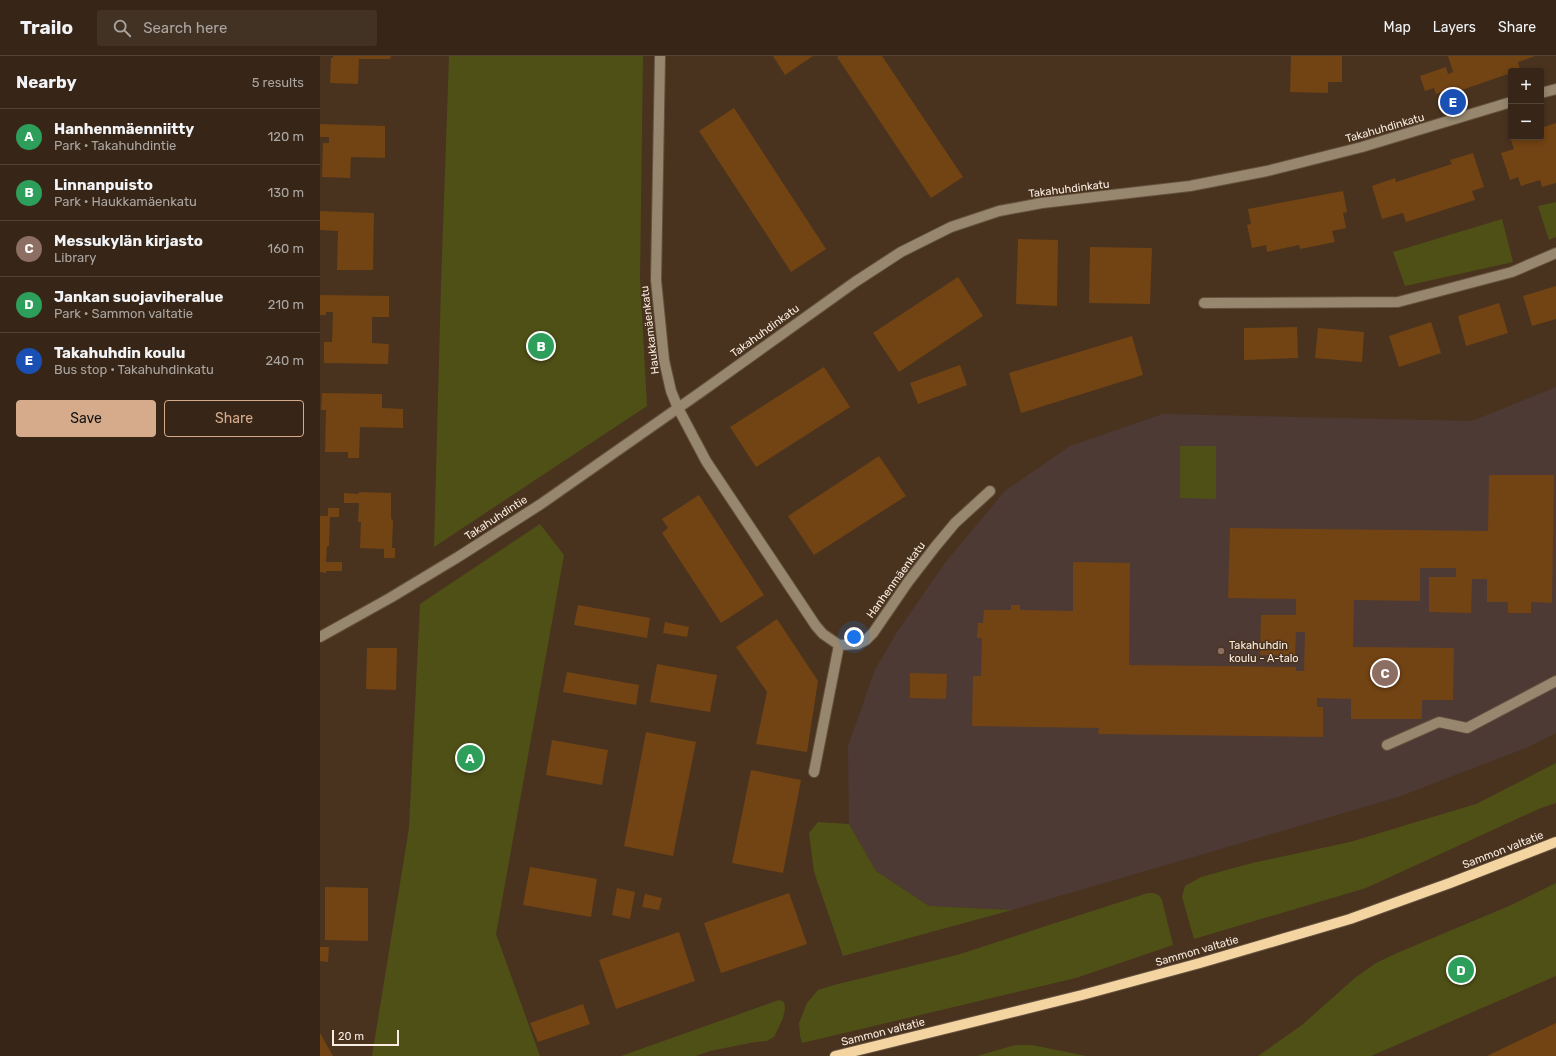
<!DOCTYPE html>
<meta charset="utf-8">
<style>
:root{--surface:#372617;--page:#423224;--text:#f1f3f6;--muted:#aaa5a1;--line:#514336;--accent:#d6ab8b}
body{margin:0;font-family:Rubik,sans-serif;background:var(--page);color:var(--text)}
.controls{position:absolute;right:12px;top:12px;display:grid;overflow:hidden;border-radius:4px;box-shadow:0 2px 6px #0003}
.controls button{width:36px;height:36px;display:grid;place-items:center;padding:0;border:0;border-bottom:1px solid var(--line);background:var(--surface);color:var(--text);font:20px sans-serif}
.scale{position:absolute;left:12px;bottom:10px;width:67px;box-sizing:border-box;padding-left:4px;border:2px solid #faece0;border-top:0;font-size:11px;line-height:14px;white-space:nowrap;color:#faece0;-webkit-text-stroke:3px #49331f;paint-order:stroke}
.you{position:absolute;left:534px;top:581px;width:14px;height:14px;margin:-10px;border:3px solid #fff;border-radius:50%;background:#1a73e8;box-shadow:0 0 0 6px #1a73e833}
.badge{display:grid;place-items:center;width:26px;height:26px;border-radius:50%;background:var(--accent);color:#fff;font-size:13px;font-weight:700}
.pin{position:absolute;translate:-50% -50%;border:2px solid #fff;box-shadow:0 1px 4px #0006}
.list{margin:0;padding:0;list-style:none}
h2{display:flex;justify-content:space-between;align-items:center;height:52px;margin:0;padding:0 16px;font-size:17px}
h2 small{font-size:13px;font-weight:400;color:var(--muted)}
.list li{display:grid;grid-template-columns:26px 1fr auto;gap:12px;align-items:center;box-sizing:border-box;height:56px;padding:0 16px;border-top:1px solid var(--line)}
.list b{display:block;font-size:15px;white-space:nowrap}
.list p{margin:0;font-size:13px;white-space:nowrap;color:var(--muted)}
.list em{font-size:13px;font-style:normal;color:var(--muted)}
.actions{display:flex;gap:8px;padding:12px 16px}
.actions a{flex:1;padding:9px 0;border:1px solid var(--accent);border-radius:4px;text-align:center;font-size:14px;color:var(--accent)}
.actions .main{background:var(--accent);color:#111}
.icon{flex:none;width:22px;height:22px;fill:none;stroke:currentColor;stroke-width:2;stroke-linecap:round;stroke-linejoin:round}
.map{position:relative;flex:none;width:1236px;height:1000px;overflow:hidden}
header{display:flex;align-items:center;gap:24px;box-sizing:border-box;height:56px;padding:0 20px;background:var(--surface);border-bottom:1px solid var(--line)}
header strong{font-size:19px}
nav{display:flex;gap:22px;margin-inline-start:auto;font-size:14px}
.search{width:280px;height:36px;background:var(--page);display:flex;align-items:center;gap:10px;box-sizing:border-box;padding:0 14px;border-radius:4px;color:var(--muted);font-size:15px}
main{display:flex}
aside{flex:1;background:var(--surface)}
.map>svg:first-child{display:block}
.education{fill:#4e3a35}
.green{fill:#4f5016}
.building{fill:#724313}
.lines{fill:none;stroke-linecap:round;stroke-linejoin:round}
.minor-casing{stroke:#65513e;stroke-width:12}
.major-casing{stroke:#65513e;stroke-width:12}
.minor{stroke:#96876e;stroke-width:10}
.major{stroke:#f4d5a2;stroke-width:10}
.education-dot{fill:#8d6e63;stroke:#49331f;stroke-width:1.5}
.labels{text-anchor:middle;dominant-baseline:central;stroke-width:3;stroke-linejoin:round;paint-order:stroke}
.street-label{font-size:11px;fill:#faece0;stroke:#49331f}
.poi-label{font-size:11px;fill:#faece0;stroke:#49331f;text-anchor:start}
</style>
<header>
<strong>Trailo</strong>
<div class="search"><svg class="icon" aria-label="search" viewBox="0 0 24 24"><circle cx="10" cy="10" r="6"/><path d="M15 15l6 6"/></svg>Search here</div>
<nav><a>Map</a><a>Layers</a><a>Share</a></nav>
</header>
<main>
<aside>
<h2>Nearby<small>5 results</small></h2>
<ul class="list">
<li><span class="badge" style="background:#2e9e5b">A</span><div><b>Hanhenmäenniitty</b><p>Park · Takahuhdintie</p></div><em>120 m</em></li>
<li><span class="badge" style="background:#2e9e5b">B</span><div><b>Linnanpuisto</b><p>Park · Haukkamäenkatu</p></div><em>130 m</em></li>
<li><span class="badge" style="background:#8d6e63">C</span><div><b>Messukylän kirjasto</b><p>Library</p></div><em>160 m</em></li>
<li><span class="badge" style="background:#2e9e5b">D</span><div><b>Jankan suojaviheralue</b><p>Park · Sammon valtatie</p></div><em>210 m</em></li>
<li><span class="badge" style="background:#1a4fb4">E</span><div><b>Takahuhdin koulu</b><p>Bus stop · Takahuhdinkatu</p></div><em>240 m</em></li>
</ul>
<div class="actions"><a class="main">Save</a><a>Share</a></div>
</aside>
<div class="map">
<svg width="1236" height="1000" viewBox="0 0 1236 1000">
<rect width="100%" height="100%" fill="#49331f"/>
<path class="education" d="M 1236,331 L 1236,677 L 1208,691 L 1078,741 L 692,854 L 609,850 L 556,815 L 529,768 L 528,690 L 555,614 L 577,576 L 625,507 L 685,435 L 750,390 L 843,358 L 1152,365 Z"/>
<path class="green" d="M 129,0 L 323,0 L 320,222 L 327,350 L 114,491 L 121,230 Z
M 1236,146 L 1236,181 L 1229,184 L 1218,150 Z
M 1182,163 L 1193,206 L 1085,230 L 1073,196 Z
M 860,390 L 896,390 L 896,443 L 860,442 Z
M 220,468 L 244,499 L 176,878 L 220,1000 L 52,1000 L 89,772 L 100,548 Z
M 1236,707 L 1236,747 L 1221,752 L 1046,832 L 874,883 L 862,841 L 865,830 L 881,821 L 932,807 L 1030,786 L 1156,748 Z
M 498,766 L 529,768 L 556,815 L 609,850 L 692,854 L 523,900 L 494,816 L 489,777 Z
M 1236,827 L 1236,920 L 1051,1000 L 938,1000 L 982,969 L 1036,921 L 1056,907 L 1077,897 L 1189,850 Z
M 828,837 C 835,837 839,837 842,844 L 853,889 L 756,922 L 482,987 L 480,980 L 479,967 L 487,947 L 498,934 L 514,929 L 637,899 Z
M 459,944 L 464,946 L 465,952 L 463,962 L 454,981 L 447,985 L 435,986 L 390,995 L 376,1000 L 301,1000 Z
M 695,989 L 712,989 L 766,1000 L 657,1000 Z"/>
<path class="building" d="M 13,0 L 71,0 L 70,3 L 39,3 L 38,28 L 10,27 L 11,2 L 13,2 Z
M 453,0 L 493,0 L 465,19 Z
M 519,0 L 562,0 L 643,121 L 611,142 L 517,1 Z
M 971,0 L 1022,0 L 1022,26 L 1008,26 L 1008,37 L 970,36 Z
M 1128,0 L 1215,0 L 1198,6 L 1200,14 L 1191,15 L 1191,17 L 1139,35 L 1137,31 L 1116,38 L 1114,32 L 1105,35 L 1100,20 L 1126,11 L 1128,18 L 1133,16 Z
M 414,52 L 506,193 L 471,216 L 379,75 Z
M 1236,67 L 1236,127 L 1222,131 L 1220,124 L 1201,130 L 1198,121 L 1190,124 L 1181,97 L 1194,93 L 1190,82 L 1221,81 L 1221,72 Z
M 0,68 L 65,70 L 65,102 L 31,101 L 30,122 L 2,121 L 3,87 L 9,87 L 9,81 L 0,81 Z
M 1153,97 L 1164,131 L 1152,135 L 1155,144 L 1086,166 L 1083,157 L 1062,163 L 1052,130 L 1075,122 L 1076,126 L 1132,108 L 1130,104 Z
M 1023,135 L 1027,156 L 1023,157 L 1026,172 L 1012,175 L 1015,186 L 980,193 L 979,189 L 947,196 L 946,189 L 932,192 L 927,169 L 931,168 L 928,153 Z
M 0,155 L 54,157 L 53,214 L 17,214 L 18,175 L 0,174 Z
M 698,183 L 738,184 L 737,250 L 696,248 Z
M 770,191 L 832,192 L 830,248 L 769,247 Z
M 638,221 L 663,260 L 579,316 L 553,277 Z
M 1236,230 L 1236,263 L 1212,270 L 1203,240 Z
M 0,239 L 69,240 L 69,261 L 52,261 L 52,287 L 69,288 L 68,308 L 4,307 L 4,286 L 12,286 L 13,256 L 6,256 L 6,259 L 0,259 Z
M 1179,247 L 1188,277 L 1146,290 L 1138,260 Z
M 1111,266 L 1121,297 L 1079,311 L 1069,280 Z
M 977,271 L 978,302 L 924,304 L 924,272 Z
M 998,272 L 1044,276 L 1042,306 L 995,302 Z
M 812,280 L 823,319 L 701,357 L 689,317 Z
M 640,309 L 647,329 L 598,348 L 590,327 Z
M 504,311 L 530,351 L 436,411 L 410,371 Z
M 2,337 L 62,338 L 62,352 L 83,353 L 83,372 L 40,371 L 39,402 L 28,402 L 28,396 L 5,396 L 6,354 L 1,354 Z
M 559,400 L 586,440 L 494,499 L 468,460 Z
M 1169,419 L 1234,419 L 1232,547 L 1211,546 L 1211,557 L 1188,557 L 1188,546 L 1167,546 L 1167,523 L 1152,523 L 1151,557 L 1109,556 L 1109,521 L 1136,521 L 1136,512 L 1100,512 L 1100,545 L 1034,544 L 1033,591 L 1134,592 L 1133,644 L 1102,644 L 1102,663 L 1031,663 L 1031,643 L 997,642 L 997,651 L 1003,651 L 1003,681 L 778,678 L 779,672 L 652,670 L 653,620 L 661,620 L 662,582 L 657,582 L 658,567 L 663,567 L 664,554 L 691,554 L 691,549 L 700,549 L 700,554 L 753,555 L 753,506 L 810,507 L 809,609 L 976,611 L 976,615 L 984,615 L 985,576 L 976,576 L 975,600 L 940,599 L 941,559 L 976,559 L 976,543 L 908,542 L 910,472 L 1168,475 Z
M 39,436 L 71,437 L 71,463 L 73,464 L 72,492 L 75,492 L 75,502 L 64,502 L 64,493 L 40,492 L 41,466 L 38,466 L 39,447 L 24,447 L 24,437 L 39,438 Z
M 379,439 L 444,539 L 401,567 L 342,477 L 348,472 L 342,463 Z
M 8,452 L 19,452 L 19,461 L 10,461 L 9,490 L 7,490 L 6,506 L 22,506 L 22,515 L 6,515 L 6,517 L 0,516 L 0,460 L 8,460 Z
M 258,549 L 330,562 L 327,582 L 254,569 Z
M 457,563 L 498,625 L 487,696 L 436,688 L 447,636 L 416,591 Z
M 345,566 L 369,571 L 367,581 L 343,577 Z
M 47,592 L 77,592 L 76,634 L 46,633 Z
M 337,608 L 397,619 L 390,656 L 330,646 Z
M 247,616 L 319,629 L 316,649 L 243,636 Z
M 590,617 L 627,618 L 626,643 L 590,642 Z
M 326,676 L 376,686 L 353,800 L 304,790 Z
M 232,684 L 288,694 L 282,729 L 226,719 Z
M 431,714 L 481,724 L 463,817 L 412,807 Z
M 210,811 L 277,823 L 271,861 L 203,849 Z
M 5,831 L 48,832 L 48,885 L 5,884 Z
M 297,832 L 315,836 L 310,863 L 292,859 Z
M 469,837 L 487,888 L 401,917 L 384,867 Z
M 325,838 L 342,842 L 339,854 L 322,851 Z
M 359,876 L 375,925 L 296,953 L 279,904 Z
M 0,891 L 9,891 L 8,906 L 0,905 Z
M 263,948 L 270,968 L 218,986 L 210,967 Z
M 1236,967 L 1236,1000 L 1167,1000 Z
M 0,977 L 13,1000 L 0,1000 Z"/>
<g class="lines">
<g class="minor-casing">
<path id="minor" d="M 340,0 L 336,224 L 344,304 L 351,335 L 358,352 L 386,405 L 496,570 L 503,578 L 519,589 L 538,588 L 546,584 L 553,577 L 588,526 L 615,491 L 635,467 L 670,435
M 1221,37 L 1236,33
M 884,247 L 1078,246 L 1192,216 L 1236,197
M 0,581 L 70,542 L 138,501 L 221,448 L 381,336 L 535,226 L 581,196 L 631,171 L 679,155 L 722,147 L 870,130 L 947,115 L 1042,91 L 1191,46
M 1067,689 L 1119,666 L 1147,672 L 1236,625
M 494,716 L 519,589"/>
</g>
<g class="major-casing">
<path id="major" d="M 515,1000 L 762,939 L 880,907 L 1030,863 L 1130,827 L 1236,786"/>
</g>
<use href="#minor" class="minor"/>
<use href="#major" class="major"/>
</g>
<circle class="education-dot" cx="901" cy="595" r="4"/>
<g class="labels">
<g class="street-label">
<text transform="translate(1065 72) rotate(-16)">Takahuhdinkatu</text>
<text transform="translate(749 133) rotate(-7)">Takahuhdinkatu</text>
<text transform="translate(330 274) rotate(-97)">Haukkamäenkatu</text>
<text transform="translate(445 275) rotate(-36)">Takahuhdinkatu</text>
<text transform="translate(176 462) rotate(-33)">Takahuhdintie</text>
<text transform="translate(576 524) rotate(-54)">Hanhenmäenkatu</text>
<text transform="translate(1183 794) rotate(-21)">Sammon valtatie</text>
<text transform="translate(877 895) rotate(-16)">Sammon valtatie</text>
<text transform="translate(563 976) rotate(-14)">Sammon valtatie</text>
</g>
<g class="poi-label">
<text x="909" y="589">Takahuhdin<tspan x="909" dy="13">koulu - A-talo</tspan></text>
</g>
</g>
</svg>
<div class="controls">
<button>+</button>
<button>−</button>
</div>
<div class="scale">20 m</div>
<div class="you"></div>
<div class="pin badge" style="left:150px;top:702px;background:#2e9e5b">A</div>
<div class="pin badge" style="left:221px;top:290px;background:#2e9e5b">B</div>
<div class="pin badge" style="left:1065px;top:617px;background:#8d6e63">C</div>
<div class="pin badge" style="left:1141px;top:914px;background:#2e9e5b">D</div>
<div class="pin badge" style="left:1133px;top:46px;background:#1a4fb4">E</div>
</div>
</main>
